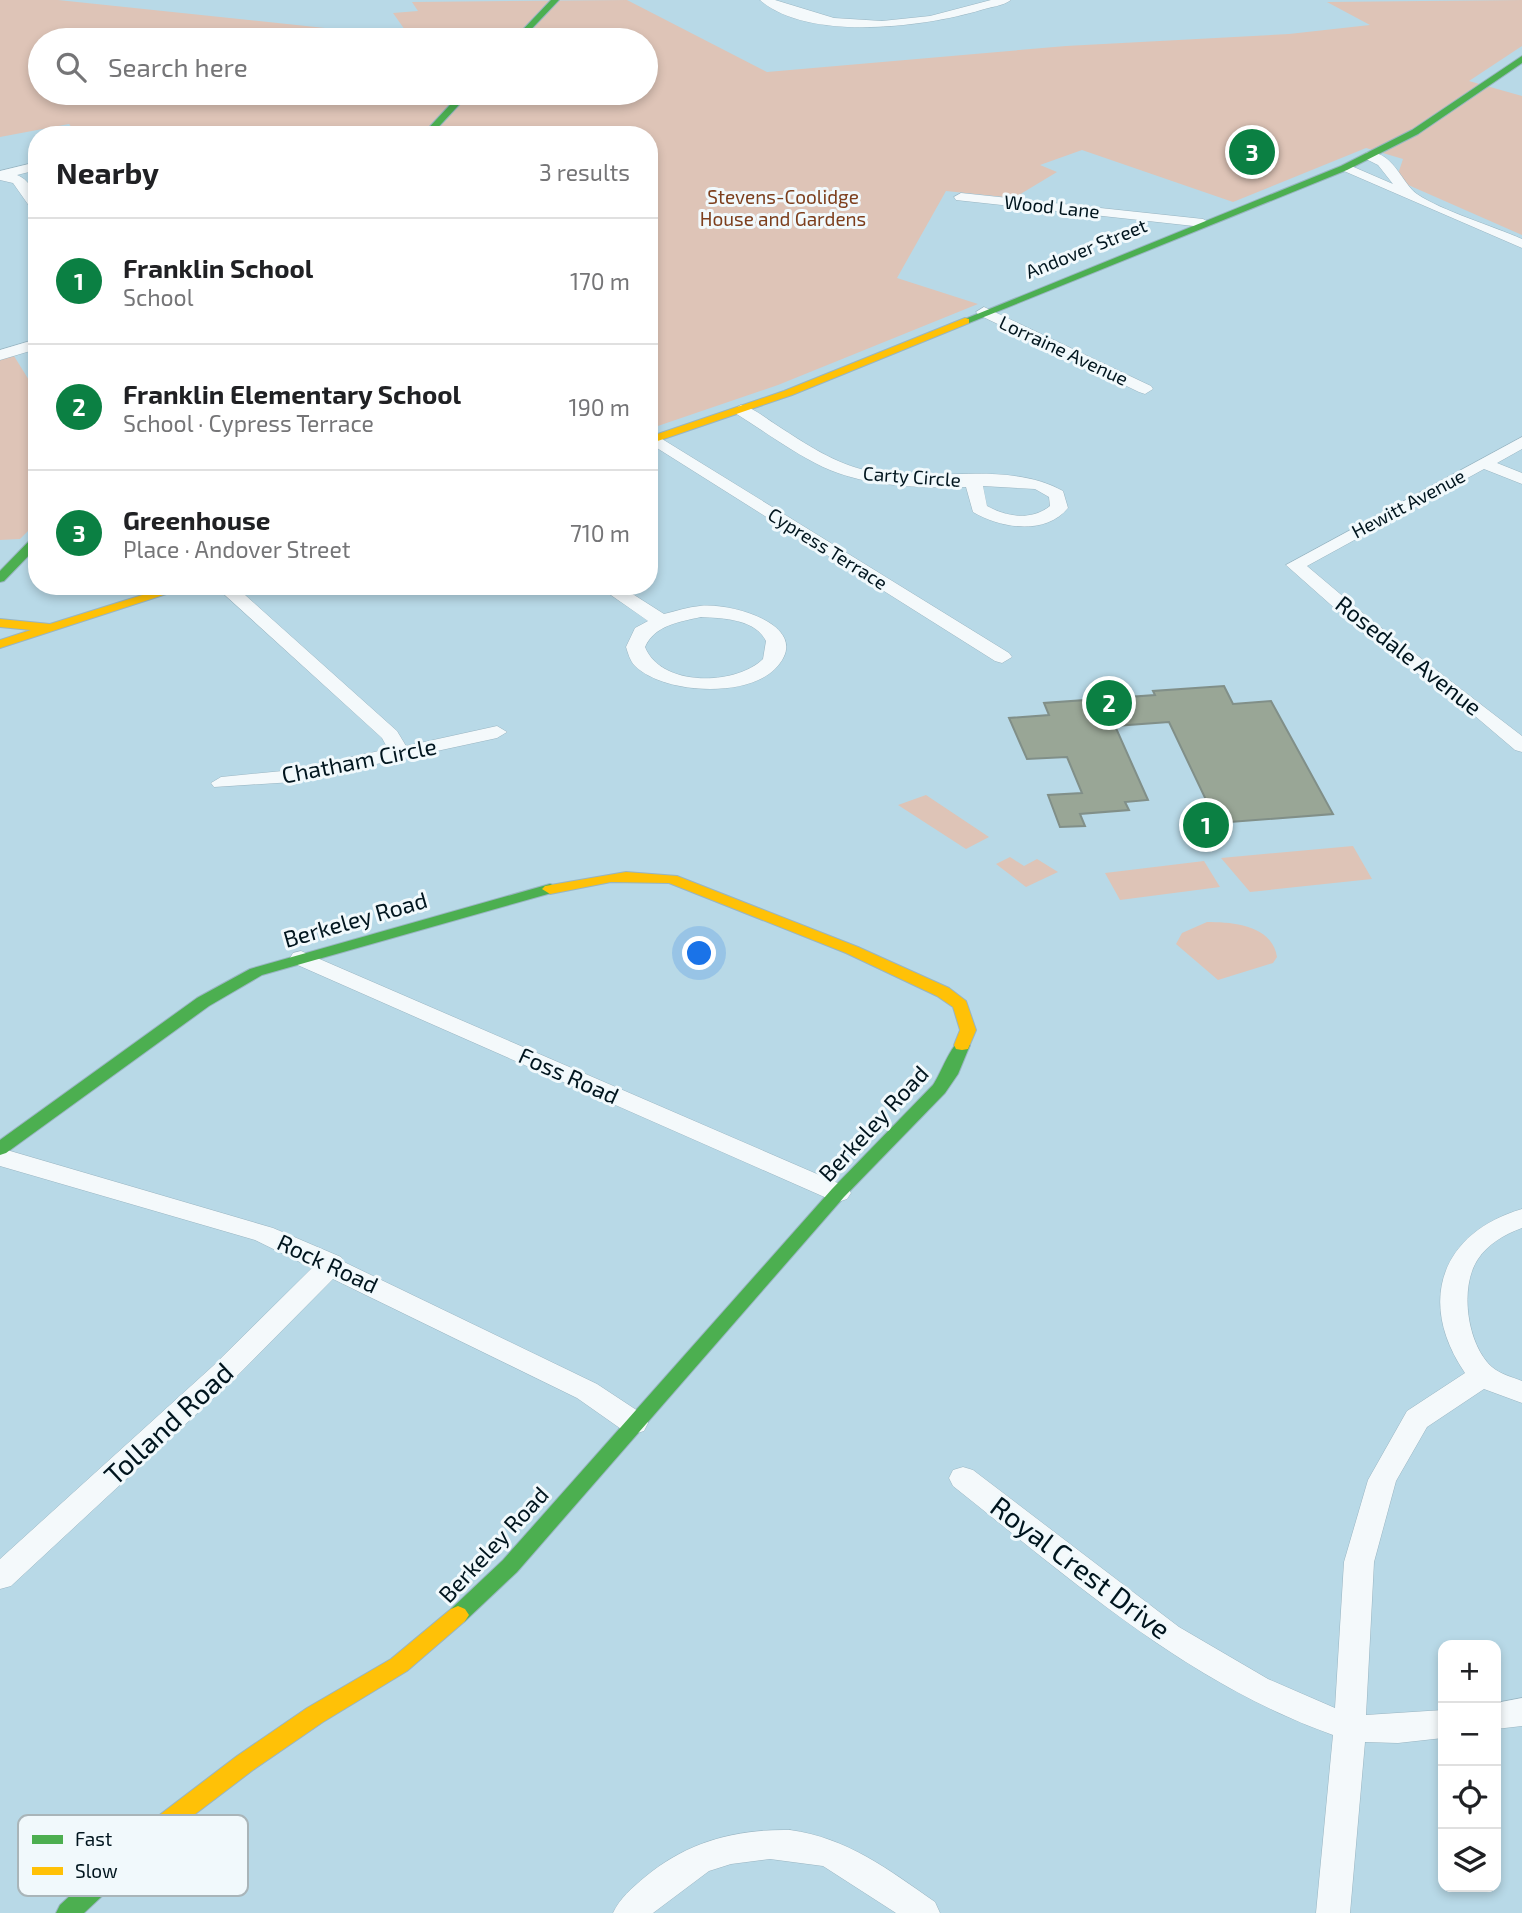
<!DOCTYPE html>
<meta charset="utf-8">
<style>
:root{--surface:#fff;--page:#f6f6f6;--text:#202124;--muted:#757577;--line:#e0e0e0;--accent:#0b8043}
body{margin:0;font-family:"Exo 2",sans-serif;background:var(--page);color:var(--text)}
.controls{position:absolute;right:21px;bottom:21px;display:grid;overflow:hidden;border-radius:14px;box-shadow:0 4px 10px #0003}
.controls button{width:63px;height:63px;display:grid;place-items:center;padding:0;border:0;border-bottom:2px solid var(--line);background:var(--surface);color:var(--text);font:35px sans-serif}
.you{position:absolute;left:700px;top:954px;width:24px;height:24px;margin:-18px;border:5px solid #fff;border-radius:50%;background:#1a73e8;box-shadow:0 0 0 10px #1a73e833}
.badge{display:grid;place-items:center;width:46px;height:46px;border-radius:50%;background:var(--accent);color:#fff;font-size:23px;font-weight:700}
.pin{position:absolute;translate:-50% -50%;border:4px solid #fff;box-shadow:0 2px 7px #0006}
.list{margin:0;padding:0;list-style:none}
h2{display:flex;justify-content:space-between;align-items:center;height:91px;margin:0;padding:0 28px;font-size:30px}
h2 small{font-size:23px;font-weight:400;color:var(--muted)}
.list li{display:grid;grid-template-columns:46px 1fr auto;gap:21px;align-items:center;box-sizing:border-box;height:126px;padding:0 28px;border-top:2px solid var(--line)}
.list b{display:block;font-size:26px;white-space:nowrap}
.list p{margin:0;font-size:23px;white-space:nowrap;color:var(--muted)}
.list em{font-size:23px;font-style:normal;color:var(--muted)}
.icon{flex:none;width:38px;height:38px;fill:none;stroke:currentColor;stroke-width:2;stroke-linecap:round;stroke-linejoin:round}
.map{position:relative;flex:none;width:1522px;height:1913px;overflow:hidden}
.search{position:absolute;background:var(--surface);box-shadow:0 4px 10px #0003;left:28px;top:28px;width:630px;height:77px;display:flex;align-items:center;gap:18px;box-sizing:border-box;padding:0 24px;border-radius:38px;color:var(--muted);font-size:26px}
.panel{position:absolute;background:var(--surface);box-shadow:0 4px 10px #0003;left:28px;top:126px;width:630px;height:469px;border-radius:28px}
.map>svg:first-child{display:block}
.green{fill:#dec4b7;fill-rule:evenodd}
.building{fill:#99a696;stroke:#818f88;stroke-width:2}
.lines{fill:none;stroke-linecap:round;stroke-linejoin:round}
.street-casing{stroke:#99b5c2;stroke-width:1}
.fast-casing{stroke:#99b5c2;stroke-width:2}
.slow-casing{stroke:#99b5c2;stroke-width:2}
.street{fill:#f4f9fb;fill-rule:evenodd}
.fast{fill:#4caf50;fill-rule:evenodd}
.slow{fill:#ffc107;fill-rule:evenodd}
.labels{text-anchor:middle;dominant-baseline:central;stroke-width:6;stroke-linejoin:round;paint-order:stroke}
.far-park-label{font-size:19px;fill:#7d3e1c;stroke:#f1f9fc}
.far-street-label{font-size:19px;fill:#00151e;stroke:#f1f9fc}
.street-label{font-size:23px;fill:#00151e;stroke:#f1f9fc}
.near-street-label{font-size:28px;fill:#00151e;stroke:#f1f9fc}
.key{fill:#f1f9fc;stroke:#a9b5b9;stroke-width:2}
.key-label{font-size:19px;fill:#00151e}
</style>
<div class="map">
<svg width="1522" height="1913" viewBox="0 0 1522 1913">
<rect width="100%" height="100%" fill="#b8d9e7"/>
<path class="green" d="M 0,0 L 58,0 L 410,37 L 393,13 L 418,11 L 412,2 L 627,0 L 767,72 L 1066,46 L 1289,34 L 1370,25 L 1327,2 L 1522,0 L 1522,46 L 1469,81 L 1522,96 L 1522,235 L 1406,184 L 1398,174 L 1403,159 L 1366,148 L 1233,202 L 1082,150 L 1040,165 L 1057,172 L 1014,198 L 946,191 L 897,278 L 978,304 L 778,385 L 649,429 L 649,135 L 78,135 L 69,124 L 0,137 ZM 40,40 L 646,40 L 646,93 L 40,93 Z
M 14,356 L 37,393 L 37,522 L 20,539 L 0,540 L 0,359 Z
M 926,795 L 989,837 L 966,849 L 898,805 Z
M 1353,846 L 1372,879 L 1250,892 L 1221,858 Z
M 1010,857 L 1024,866 L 1037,859 L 1058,872 L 1026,887 L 996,864 Z
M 1204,861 L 1220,887 L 1120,900 L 1105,873 Z
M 1207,922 C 1233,922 1272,925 1277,957 L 1273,963 L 1218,980 L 1176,944 L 1182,933 Z"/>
<path class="building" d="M 1224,686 L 1233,704 L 1271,701 L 1333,814 L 1217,823 L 1169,722 L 1115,726 L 1148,800 L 1125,802 L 1129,810 L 1080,814 L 1085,826 L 1060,827 L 1048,795 L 1082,793 L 1067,757 L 1027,759 L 1009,718 L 1049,715 L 1044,703 L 1155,695 L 1153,691 Z"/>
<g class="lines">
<g class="street-casing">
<path id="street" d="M 760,0 L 775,0 L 834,18 L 882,21 L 930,16 L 991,0 L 1011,0 C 1003,6 990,7 981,10 C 925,27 808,42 760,0 Z
M 1366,153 C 1392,148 1402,184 1417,194 C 1442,211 1493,226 1522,239 L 1522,248 L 1337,168 L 1349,165 L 1393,184 L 1378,165 L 1366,159 Z
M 37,162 L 37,170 L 17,175 C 32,181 37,197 37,211 L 32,210 L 13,183 L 0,180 L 0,171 Z
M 961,193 L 1203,219 L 1210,223 L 1203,227 L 956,200 L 954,197 Z
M 984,307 L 1151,386 L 1153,389 L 1145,394 L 1139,392 L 979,315 L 976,312 Z
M 37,339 L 37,349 L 0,360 L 0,350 Z
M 741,405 C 754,408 767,419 778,426 C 806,444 835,464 869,471 C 930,483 1009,460 1063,491 L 1068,508 C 1045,536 1000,528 973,512 L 966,487 C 918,488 867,487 823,467 C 792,452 764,431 735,413 L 733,410 ZM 983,486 L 1035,489 L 1049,497 L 1050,506 C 1031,521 1007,517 987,506 Z
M 654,434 L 1009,653 L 1012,657 L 1002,663 L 995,661 L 649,443 L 649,435 Z
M 1522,437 L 1522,449 L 1497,463 L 1522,473 L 1522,484 L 1484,469 L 1307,566 L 1371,620 L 1522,736 L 1522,752 L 1515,750 L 1475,716 L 1357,628 L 1286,565 Z
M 215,586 L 235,586 L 397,731 L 406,746 L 497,726 L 507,732 L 497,738 L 293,782 L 214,787 L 211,783 L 221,777 L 293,770 L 388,749 L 382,738 Z
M 598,586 L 620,586 L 664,614 C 676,611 688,607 700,606 C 730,602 817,626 775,669 C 746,698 664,694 635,666 C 630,661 628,653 626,647 L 635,628 L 648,621 ZM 701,617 C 723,618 755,619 766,641 L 763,659 C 735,686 661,687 645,647 C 655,625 679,622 701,617 Z
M 301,951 L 847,1187 L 851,1193 L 847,1199 L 838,1202 L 829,1199 L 293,963 L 290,958 L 293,953 Z
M 0,1148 L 273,1228 L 341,1257 L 344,1262 L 597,1384 L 644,1415 L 648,1423 L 644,1431 L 634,1434 L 624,1431 L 577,1398 L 333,1279 L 233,1380 L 11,1586 L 0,1589 L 0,1559 L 213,1366 L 312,1268 L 255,1240 L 0,1166 Z
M 1522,1209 L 1522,1228 C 1505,1234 1488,1244 1478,1259 C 1459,1287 1467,1345 1492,1367 C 1500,1374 1512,1377 1522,1381 L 1522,1403 L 1484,1389 L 1427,1427 L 1396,1481 L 1374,1562 L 1366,1715 L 1443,1710 L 1443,1738 L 1398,1743 L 1365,1742 L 1350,1913 L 1316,1913 L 1333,1735 C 1187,1683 1073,1581 953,1486 L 949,1478 L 953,1470 L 963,1467 L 973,1470 L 1179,1627 L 1268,1679 L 1335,1708 L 1344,1562 L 1368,1480 L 1407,1411 L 1465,1373 C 1417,1303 1440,1233 1522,1209 Z
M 1522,1698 L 1522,1726 L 1496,1729 L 1496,1703 Z
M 790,1830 C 848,1838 889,1870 935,1902 L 940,1913 L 896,1913 L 823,1866 L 770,1859 L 731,1864 L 709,1871 L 653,1913 L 613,1913 C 620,1898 632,1888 645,1877 C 687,1842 735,1829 790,1830 Z"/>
</g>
<g class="fast-casing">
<path id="fast" d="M 551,0 L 559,0 L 521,40 L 513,40 Z
M 1522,56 L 1522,63 L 1418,134 L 1347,170 L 969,323 L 960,321 L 1341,166 L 1412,130 Z
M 461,93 L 470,93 L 431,135 L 422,135 Z
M 37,536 L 37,547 L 4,581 L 0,582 L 0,571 L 33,537 Z
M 550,884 L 555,886 L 558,889 L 555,892 L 262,975 L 209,1006 L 6,1153 L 0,1155 L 0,1140 L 197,998 L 250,969 Z
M 962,1040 L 970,1045 L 958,1074 L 945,1093 L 844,1197 L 517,1572 L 465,1621 L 458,1624 L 451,1621 L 447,1615 L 451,1609 L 503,1560 L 832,1189 L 933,1085 C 941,1074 951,1043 962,1040 Z
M 157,1820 L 165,1823 L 168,1830 L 165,1837 L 84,1913 L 56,1913 L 60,1905 L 149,1823 Z"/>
</g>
<g class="slow-casing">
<path id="slow" d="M 965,318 L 969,319 L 969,323 L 792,395 L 649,444 L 649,437 L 784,391 Z
M 171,586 L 191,586 L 0,648 L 0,640 L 31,630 L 0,627 L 0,619 L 50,624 Z
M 626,872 L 677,876 L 858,947 L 949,988 L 966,1001 L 976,1030 L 968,1049 L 962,1050 L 956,1049 L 954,1045 L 960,1030 L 953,1007 L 937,996 L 846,953 L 669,883 L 611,882 L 550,894 L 542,889 L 545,886 Z
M 458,1606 L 465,1609 L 469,1615 L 465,1621 L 407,1671 L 323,1722 L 253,1770 L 165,1837 L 157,1840 L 149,1837 L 146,1830 L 149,1823 L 237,1756 L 307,1708 L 391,1659 L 451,1609 Z"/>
</g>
<use href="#street" class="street"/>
<use href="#fast" class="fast"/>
<use href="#slow" class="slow"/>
</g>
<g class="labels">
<g class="far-park-label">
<text x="783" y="196">Stevens-Coolidge<tspan x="783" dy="22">House and Gardens</tspan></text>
</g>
<g class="far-street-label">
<text transform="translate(1052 206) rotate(6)">Wood Lane</text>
<text transform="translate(1086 248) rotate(-22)">Andover Street</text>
<text transform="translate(1064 350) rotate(25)">Lorraine Avenue</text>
<text transform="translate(912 476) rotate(4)">Carty Circle</text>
<text transform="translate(1408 503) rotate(-28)">Hewitt Avenue</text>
<text transform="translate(828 548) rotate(32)">Cypress Terrace</text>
</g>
<g class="street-label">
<text transform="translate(1409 655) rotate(38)">Rosedale Avenue</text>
<text transform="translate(359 760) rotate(-11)">Chatham Circle</text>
<text transform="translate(355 919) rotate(-16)">Berkeley Road</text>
<text transform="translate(569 1075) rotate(24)">Foss Road</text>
<text transform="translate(873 1123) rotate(-47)">Berkeley Road</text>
<text transform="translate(328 1263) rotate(25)">Rock Road</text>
<text transform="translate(493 1544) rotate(-47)">Berkeley Road</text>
</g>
<g class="near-street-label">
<text transform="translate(168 1423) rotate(-43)">Tolland Road</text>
<text transform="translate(1081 1567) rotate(37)">Royal Crest Drive</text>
</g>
</g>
<rect x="18" y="1815" width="230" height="81" rx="10" class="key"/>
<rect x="32" y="1835" width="31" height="9" fill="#4caf50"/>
<rect x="32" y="1867" width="31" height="8" fill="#ffc107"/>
<g class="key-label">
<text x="75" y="1846">Fast</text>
<text x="75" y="1878">Slow</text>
</g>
</svg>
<div class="controls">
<button>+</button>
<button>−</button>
<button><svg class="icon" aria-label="locate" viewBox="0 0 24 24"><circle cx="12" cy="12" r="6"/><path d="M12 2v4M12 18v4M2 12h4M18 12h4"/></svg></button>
<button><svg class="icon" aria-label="layers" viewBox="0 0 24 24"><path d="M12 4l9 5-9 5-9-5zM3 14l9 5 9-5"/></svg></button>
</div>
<div class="you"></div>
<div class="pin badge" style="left:1206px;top:825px">1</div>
<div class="pin badge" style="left:1109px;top:703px">2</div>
<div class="pin badge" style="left:1252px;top:152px">3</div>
<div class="search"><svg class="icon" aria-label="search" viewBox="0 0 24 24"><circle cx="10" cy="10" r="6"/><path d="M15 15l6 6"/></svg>Search here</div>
<section class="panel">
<h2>Nearby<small>3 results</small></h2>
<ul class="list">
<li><span class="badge">1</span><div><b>Franklin School</b><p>School</p></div><em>170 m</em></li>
<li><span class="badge">2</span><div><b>Franklin Elementary School</b><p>School · Cypress Terrace</p></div><em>190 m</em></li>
<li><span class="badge">3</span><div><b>Greenhouse</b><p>Place · Andover Street</p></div><em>710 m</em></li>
</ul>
</section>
</div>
